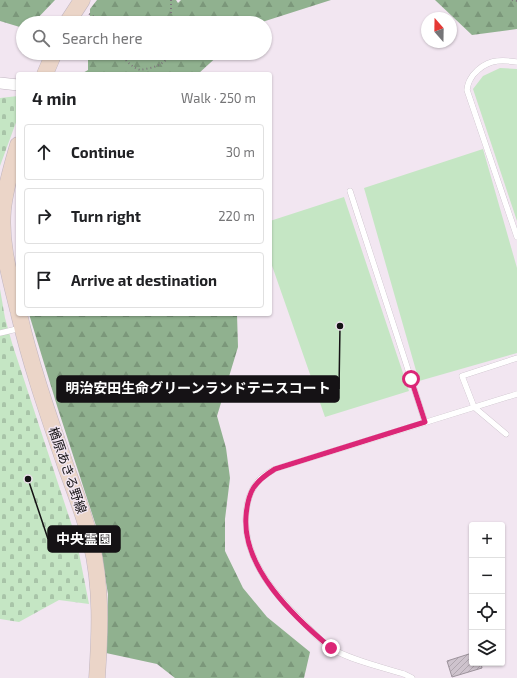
<!DOCTYPE html>
<meta charset="utf-8">
<style>
:root{--surface:#fff;--page:#f2f2f2;--text:#202124;--muted:#757577;--line:#e0e0e0}
body{margin:0;font-family:"Exo 2","Noto Sans JP",sans-serif;background:var(--page);color:var(--text)}
.controls{position:absolute;right:12px;bottom:12px;display:grid;overflow:hidden;border-radius:4px;box-shadow:0 1px 3px #0004}
.controls button{width:36px;height:36px;display:grid;place-items:center;padding:0;border:0;border-bottom:1px solid var(--line);background:var(--surface);color:var(--text);font:20px sans-serif}
.compass{position:absolute;left:421px;top:12px;width:36px;height:36px;border-radius:50%;background:var(--surface);box-shadow:0 1px 3px #0004;rotate:340deg}
.stop{position:absolute;width:12px;height:12px;margin:-9px;border:3px solid #db2777;border-radius:50%;background:#fff}
.stop.end{background:#db2777;border-color:#fff;box-shadow:0 1px 4px #0008}
.list{margin:0;padding:0;list-style:none}
h2{display:flex;justify-content:space-between;align-items:center;height:52px;margin:0;padding:0 16px;font-size:17px}
h2 small{font-size:13px;font-weight:400;color:var(--muted)}
.list li{display:grid;grid-template-columns:26px 1fr auto;gap:12px;align-items:center;box-sizing:border-box;height:56px;margin:0 8px 8px;padding:0 8px;border:1px solid var(--line);border-radius:4px}
.list b{display:block;font-size:15px;white-space:nowrap}
.list em{font-size:13px;font-style:normal;color:var(--muted)}
.icon{flex:none;width:22px;height:22px;fill:none;stroke:currentColor;stroke-width:2;stroke-linecap:round;stroke-linejoin:round}
.map{position:relative;flex:none;width:517px;height:678px;overflow:hidden}
.search{position:absolute;background:var(--surface);box-shadow:0 1px 3px #0004;left:16px;top:16px;width:256px;height:44px;display:flex;align-items:center;gap:10px;box-sizing:border-box;padding:0 14px;border-radius:22px;color:var(--muted);font-size:15px}
.panel{position:absolute;background:var(--surface);box-shadow:0 1px 3px #0004;left:16px;top:72px;width:256px;height:244px;border-radius:4px}
.map>svg:first-child{display:block}
.forest{fill:url(#forest-firs)}
.cemetery{fill:url(#cemetery-stones)}
.pitch{fill:#c5e6c4}
.building{fill:url(#building-hatch);stroke:#9c929b}
.lines{fill:none;stroke-linecap:round;stroke-linejoin:round}
.service-casing{stroke:#c1b6c0;stroke-width:6}
.minor-casing{stroke:#c1b6c0;stroke-width:12}
.secondary-casing{stroke:#c1b6c0;stroke-width:17}
.path{stroke:#7e767d;stroke-width:2;stroke-dasharray:1 3;stroke-linecap:butt}
.service{stroke:#fff;stroke-width:5.5}
.minor{stroke:#fff;stroke-width:11}
.secondary{stroke:#ebd5c8;stroke-width:16}
.route{stroke:#db2777;stroke-width:5}
.labels{text-anchor:middle;dominant-baseline:central;stroke-width:3;stroke-linejoin:round;paint-order:stroke}
.street-label{font-size:13px;fill:#151215;stroke:#f2e6f1}
.leader{fill:none;stroke:#151215;stroke-width:1.5}
.callout-dot{fill:#151215;stroke:#f2e6f1;stroke-width:1.5}
.callout{fill:#151215;stroke:#151215;stroke-width:1.5}
.callout-label{font-size:14px;text-anchor:middle;font-weight:bold;fill:#fff}
</style>
<div class="map">
<svg width="517" height="678" viewBox="0 0 517 678">
<defs>
<pattern id="forest-firs" width="22" height="20" patternUnits="userSpaceOnUse"><rect width="22" height="20" fill="#90b18f"/><path d="M5 1l3.5 6h-7zM16 11l3.5 6h-7z" fill="#7b977a"/></pattern>
<pattern id="cemetery-stones" width="16" height="16" patternUnits="userSpaceOnUse"><rect width="16" height="16" fill="#c5e6c4"/><path d="M2 7V4a2 2 0 0 1 4 0v3zM10 15v-3a2 2 0 0 1 4 0v3z" fill="#a8c4a8"/></pattern>
<pattern id="building-hatch" width="6" height="6" patternUnits="userSpaceOnUse"><rect width="6" height="6" fill="#cec3cd"/><path d="M-1 1l2-2M0 6l6-6M5 7l2-2" fill="none" stroke="#b0a6af"/></pattern>
</defs>
<rect width="100%" height="100%" fill="#f2e6f1"/>
<path class="forest" d="M 0,0 L 55,0 L 33,23 L 23,23 L 23,28 L 0,21 Z
M 97,0 L 176,0 L 178,3 L 181,0 L 331,0 L 259,23 L 90,23 L 90,9 Z
M 435,0 L 517,0 L 517,29 L 472,35 Z
M 88,53 L 221,53 L 198,74 L 81,74 L 88,70 Z
M 29,314 L 237,314 L 238,347 L 217,416 L 226,448 L 230,478 L 225,519 L 225,551 L 243,588 L 267,617 L 310,652 L 304,678 L 175,678 L 157,664 L 106,653 L 108,594 L 96,526 L 58,409 Z"/>
<path class="cemetery" d="M 18,96 L 18,117 L 0,166 L 0,98 Z
M 0,289 L 5,318 L 12,343 L 76,538 L 89,604 L 59,600 L 19,622 L 0,619 Z"/>
<path class="pitch" d="M 500,68 L 517,69 L 517,221 L 473,89 L 483,76 Z
M 483,149 L 517,268 L 517,353 L 419,381 L 364,188 Z
M 344,197 L 409,391 L 325,417 L 270,260 L 270,221 Z"/>
<path class="building" d="M 472,653 L 472,663 L 481,663 L 482,668 L 452,677 L 447,661 Z"/>
<g class="lines">
<g class="service-casing">
<path id="service" d="M 517,62 C 498,59 486,60 473,75 C 469,81 468,83 467,90 L 517,237
M 350,191 L 425,422
M 0,333 L 21,328
M 506,434 L 474,407 L 462,376 L 517,358
M 412,678 L 404,674 C 381,667 354,661 332,649 C 321,642 312,631 303,622 C 274,594 243,558 246,515 C 247,501 250,490 260,479 C 264,475 270,472 275,469 L 517,394"/>
</g>
<g class="minor-casing">
<path id="minor" d="M 0,83 L 18,85"/>
</g>
<g class="secondary-casing">
<path id="secondary" d="M 67,23 L 82,0
M 45,74 L 54,53
M 18,145 C 12,166 5,188 3,210 C 0,244 10,277 18,310
M 19,314 C 31,366 49,417 66,467 C 75,492 85,517 91,542 C 102,587 100,633 97,678"/>
</g>
<path class="path" d="M 171,0 L 171,23
M 512,0 L 517,1
M 89,14 L 107,23
M 122,53 C 126,62 131,66 140,70 C 151,68 166,66 169,53"/>
<use href="#service" class="service"/>
<use href="#minor" class="minor"/>
<use href="#secondary" class="secondary"/>
</g>
<g class="lines">
<path class="route" d="M 331,648 C 294,617 242,568 246,516 C 248,491 254,482 275,469 L 425,422 L 411,379"/>
</g>
<g class="labels">
<g class="street-label">
<text transform="translate(68 470) rotate(71)">楢原あきる野線</text>
</g>
</g>
<path class="leader" d="M340 326L339 389M28 479L48 539"/>
<g class="callout-dot">
<circle cx="340" cy="326" r="4"/>
<circle cx="28" cy="479" r="4"/>
</g>
<g class="callout">
<rect x="57" y="376" width="282" height="26" rx="4"/>
<rect x="48" y="526" width="72" height="26" rx="4"/>
</g>
<g class="callout-label">
<text x="198" y="393">明治安田生命グリーンランドテニスコート</text>
<text x="84" y="544">中央霊園</text>
</g>
</svg>
<div class="controls">
<button>+</button>
<button>−</button>
<button><svg class="icon" aria-label="locate" viewBox="0 0 24 24"><circle cx="12" cy="12" r="6"/><path d="M12 2v4M12 18v4M2 12h4M18 12h4"/></svg></button>
<button><svg class="icon" aria-label="layers" viewBox="0 0 24 24"><path d="M12 4l9 5-9 5-9-5zM3 14l9 5 9-5"/></svg></button>
</div>
<svg class="compass" viewBox="-18 -18 36 36"><path d="M0-13l5 13h-10z" fill="#e53935"/><path d="M0 13l5-13h-10z" fill="#757577"/></svg>
<div class="stop" style="left:411px;top:379px"></div>
<div class="stop end" style="left:331px;top:648px"></div>
<div class="search"><svg class="icon" aria-label="search" viewBox="0 0 24 24"><circle cx="10" cy="10" r="6"/><path d="M15 15l6 6"/></svg>Search here</div>
<section class="panel">
<h2>4 min<small>Walk · 250 m</small></h2>
<ul class="list">
<li><svg class="icon" aria-label="ahead" viewBox="0 0 24 24"><path d="M12 20V5M6 11l6-6 6 6"/></svg><div><b>Continue</b></div><em>30 m</em></li>
<li><svg class="icon" aria-label="right" viewBox="0 0 24 24"><path d="M7 20v-9h11M14 6l5 5-5 5"/></svg><div><b>Turn right</b></div><em>220 m</em></li>
<li><svg class="icon" aria-label="arrive" viewBox="0 0 24 24"><path d="M6 21V4h12l-3 4 3 4H6"/></svg><div><b>Arrive at destination</b></div></li>
</ul>
</section>
</div>
